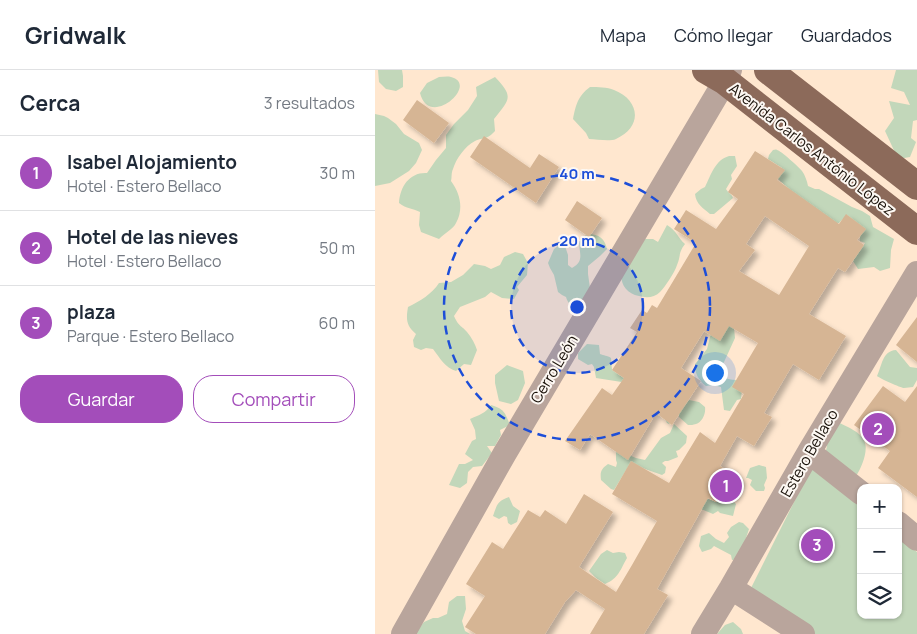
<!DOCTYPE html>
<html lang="es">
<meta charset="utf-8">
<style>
:root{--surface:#fff;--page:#f2f2f3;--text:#1f2937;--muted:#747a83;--line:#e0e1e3;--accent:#a34dba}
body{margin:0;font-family:Manrope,sans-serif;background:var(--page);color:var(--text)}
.controls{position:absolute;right:15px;bottom:15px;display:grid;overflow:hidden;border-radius:10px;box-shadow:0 1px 4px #0004}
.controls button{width:45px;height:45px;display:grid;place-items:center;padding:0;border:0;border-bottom:1px solid var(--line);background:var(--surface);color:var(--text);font:25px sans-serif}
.you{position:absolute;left:339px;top:302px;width:18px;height:18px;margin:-12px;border:4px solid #fff;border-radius:50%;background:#1a73e8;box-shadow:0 0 0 8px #1a73e833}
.badge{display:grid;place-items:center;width:32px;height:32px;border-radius:50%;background:var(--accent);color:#fff;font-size:16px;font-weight:700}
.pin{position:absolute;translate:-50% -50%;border:2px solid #fff;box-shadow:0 1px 5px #0006}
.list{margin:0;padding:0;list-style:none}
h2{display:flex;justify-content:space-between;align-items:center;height:65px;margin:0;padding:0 20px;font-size:21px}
h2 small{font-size:16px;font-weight:400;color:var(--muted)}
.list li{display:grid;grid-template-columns:32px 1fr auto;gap:15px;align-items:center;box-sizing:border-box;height:75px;padding:0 20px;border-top:1px solid var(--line)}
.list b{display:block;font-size:19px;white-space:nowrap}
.list p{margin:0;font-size:16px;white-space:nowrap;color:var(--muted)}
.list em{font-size:16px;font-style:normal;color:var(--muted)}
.actions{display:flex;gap:10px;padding:15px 20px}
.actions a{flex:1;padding:11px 0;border:1px solid var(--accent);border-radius:20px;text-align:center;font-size:18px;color:var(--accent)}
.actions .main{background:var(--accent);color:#fff}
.icon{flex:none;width:28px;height:28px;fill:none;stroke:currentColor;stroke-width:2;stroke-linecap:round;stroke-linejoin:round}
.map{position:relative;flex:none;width:542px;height:564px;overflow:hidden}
header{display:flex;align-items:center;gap:30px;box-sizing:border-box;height:70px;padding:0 25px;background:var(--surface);border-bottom:1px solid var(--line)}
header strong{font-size:24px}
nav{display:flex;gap:28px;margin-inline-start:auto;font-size:18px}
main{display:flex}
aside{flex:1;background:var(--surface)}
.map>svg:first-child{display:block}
.green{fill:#c2d7ba}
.building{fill:#d6b594;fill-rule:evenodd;filter:url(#shadow)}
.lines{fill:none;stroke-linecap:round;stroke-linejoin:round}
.minor{stroke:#b9a59c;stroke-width:24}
.major{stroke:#8c6a5a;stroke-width:28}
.ring{fill:none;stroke:#1d4ed8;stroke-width:2.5;stroke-dasharray:9 6}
.labels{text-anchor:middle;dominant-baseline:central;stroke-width:4;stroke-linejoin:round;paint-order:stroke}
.street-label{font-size:15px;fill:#181008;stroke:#fdf8f3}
.centre{fill:#1d4ed8;stroke:#fdf8f3;stroke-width:2.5}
.ring-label{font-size:15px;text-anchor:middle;font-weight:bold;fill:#1d4ed8;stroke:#fdf8f3;stroke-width:4;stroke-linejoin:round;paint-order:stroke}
</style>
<header>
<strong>Gridwalk</strong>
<nav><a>Mapa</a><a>Cómo llegar</a><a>Guardados</a></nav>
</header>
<main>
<aside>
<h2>Cerca<small>3 resultados</small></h2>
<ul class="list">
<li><span class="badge">1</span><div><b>Isabel Alojamiento</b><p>Hotel · Estero Bellaco</p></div><em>30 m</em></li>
<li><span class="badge">2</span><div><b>Hotel de las nieves</b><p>Hotel · Estero Bellaco</p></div><em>50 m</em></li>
<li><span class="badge">3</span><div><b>plaza</b><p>Parque · Estero Bellaco</p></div><em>60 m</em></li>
</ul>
<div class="actions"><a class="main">Guardar</a><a>Compartir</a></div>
</aside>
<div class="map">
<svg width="542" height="564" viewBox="0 0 542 564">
<defs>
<filter id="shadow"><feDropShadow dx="4.5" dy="4.5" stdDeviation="2.5" flood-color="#0004"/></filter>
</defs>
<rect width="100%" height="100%" fill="#ffe7cf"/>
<path class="green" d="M 3,0 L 27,0 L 28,6 L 28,17 L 21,21 L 11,19 L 4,12 Z
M 521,0 L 542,0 L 542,50 L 538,51 L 536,68 L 541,72 L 535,87 L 523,89 L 510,61 L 519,48 L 514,31 L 535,35 L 529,22 L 516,18 Z
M 64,7 C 68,7 72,6 76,7 C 105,14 54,60 45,23 L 52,13 Z
M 120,7 C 139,27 135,29 119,49 L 120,61 C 112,70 109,67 100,71 C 90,76 81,89 78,99 C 76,103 77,108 76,111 C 85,123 89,139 81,153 C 79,158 69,164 64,169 L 46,162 L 44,155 L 45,142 C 37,138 32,139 24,133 C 25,116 35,102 52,103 L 61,90 L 71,78 L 71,65 L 79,54 L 93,40 L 102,26 L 101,17 Z
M 215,17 C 223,17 232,17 239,20 C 265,30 268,57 241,69 C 234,72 222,69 214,69 L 211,63 L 198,49 C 201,34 203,26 215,17 Z
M 0,44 L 9,46 L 13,48 L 21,54 L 29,64 L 44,73 L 47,80 L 41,93 L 34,101 L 15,113 L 0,116 Z
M 398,80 C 399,80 401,79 402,80 C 405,80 425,98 427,101 C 430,105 432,111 433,116 L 440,119 L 444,119 L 477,137 L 487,141 L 495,146 L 498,157 L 519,169 L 516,180 L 515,198 L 505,201 L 499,197 L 483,199 L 478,191 L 490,173 L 485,171 L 485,166 L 490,159 L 472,145 L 464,153 L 461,153 L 415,120 L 401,107 L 407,98 L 393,89 L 394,85 Z
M 354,86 L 360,86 L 362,96 L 356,105 L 357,109 L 351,119 C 353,123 357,124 358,128 L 339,144 L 335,144 C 328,138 321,134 320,124 L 326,119 L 330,117 C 336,105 340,90 354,86 Z
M 292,155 C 303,162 302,167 310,174 C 303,183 306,186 302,195 C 300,202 290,217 285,222 C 279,228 271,228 264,226 C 249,223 243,210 248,197 C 251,187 258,178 263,169 L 278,169 L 283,172 Z
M 213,164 C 224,164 230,169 232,179 L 225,186 L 213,196 L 213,204 L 216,225 L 204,239 C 197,237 193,234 191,227 L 187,225 L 183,222 L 179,205 L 175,198 L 173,193 L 179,179 L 183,176 L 190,176 L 193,185 L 193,195 L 197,198 C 213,190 200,177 206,169 C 207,168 213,164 213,164 Z
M 140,182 L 148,184 L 153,193 L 152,205 L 142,217 L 144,220 L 139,229 L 127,228 L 116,222 L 110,227 L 85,237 L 79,246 C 84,257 86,255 92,262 C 97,268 100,274 102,280 L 96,295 L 89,294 L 81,301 C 70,298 65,288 58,279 L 51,278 L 46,280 L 39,277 L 38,270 L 41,264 C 31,256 31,249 33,237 C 45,231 57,224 64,213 L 76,212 L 88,205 L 99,194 L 110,196 L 116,199 L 125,195 L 129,187 Z
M 358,248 L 360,268 L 349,292 L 344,299 C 349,309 351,309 361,310 L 367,318 L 366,329 L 362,330 L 355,341 L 349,340 L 346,317 L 338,315 L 331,316 C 323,309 320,304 320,294 L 332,279 L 338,255 Z
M 212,274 L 224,275 L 225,284 C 229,286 232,285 236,288 L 237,300 L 262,317 L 300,349 L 294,354 L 292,353 L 288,346 L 253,313 L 221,308 L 219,297 L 217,294 L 213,295 L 203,289 L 203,283 Z
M 521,280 L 535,297 L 542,298 L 542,310 L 538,317 C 535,317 532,318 529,318 C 526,318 504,308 502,306 C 507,296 507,281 521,280 Z
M 132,295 L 148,301 L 150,313 L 143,330 L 136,334 L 124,331 L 120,313 L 120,305 Z
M 314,330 L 324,332 L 330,337 C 331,344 327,352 321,354 C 318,355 316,355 313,355 L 304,347 L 304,343 Z
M 116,335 C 129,339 130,342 135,355 L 125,360 L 126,365 L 120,376 L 112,376 L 117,383 L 107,396 L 98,397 L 93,402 L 92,413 L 85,418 L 74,415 L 84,394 L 90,394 L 98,390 L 90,384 L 97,371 L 101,369 L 100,360 L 95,349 C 104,345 111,343 116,335 Z
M 462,352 C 471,356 487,362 490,373 C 493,382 486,399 481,406 L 449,389 L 452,376 L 449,371 Z
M 299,354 L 312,366 L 311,373 L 304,380 L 301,381 L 303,387 L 293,391 L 290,391 L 287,393 L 291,397 L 290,403 L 287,405 L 270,399 L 256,392 L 239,420 L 236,419 L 226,410 C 225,402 226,399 233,394 L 241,397 L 242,393 L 241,390 L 241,381 L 247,382 L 261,388 L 270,390 L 286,368 L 295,363 Z
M 384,395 L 391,397 L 392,408 L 389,415 L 390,418 L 389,421 L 381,421 L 375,415 L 377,410 L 373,408 L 371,408 L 375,398 Z
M 437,396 L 486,436 L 486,545 L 523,545 L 523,467 L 542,482 L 542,564 L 439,564 L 374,522 Z
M 347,423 L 355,428 L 361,434 L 358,446 L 345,443 L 343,441 L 338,444 L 326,439 L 328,427 L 341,432 Z
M 134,427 L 138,436 L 145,441 L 142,452 L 136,455 L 133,453 L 132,447 L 129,446 L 124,449 L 118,446 C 122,435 122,431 134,427 Z
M 364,452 L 368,453 L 374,459 L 371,468 L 365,489 L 357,490 L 356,485 L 339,476 L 336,479 L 327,482 L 324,476 L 326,466 L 334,463 L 341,469 L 349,473 L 354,467 L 352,463 L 356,457 Z
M 232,480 L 238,483 L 244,482 L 250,483 L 252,488 C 245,500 244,508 230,514 L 221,508 L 214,501 L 226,484 Z
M 82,526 L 90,526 L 91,539 L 87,551 L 90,561 L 95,564 L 39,564 L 49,552 L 58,548 L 63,548 L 72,544 L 74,532 Z
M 358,552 L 366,559 L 368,564 L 342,564 L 350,555 Z"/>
<path class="building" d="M 42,30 L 74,53 L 59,73 L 28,50 Z
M 109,66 L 155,98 L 164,84 L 184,97 L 161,133 L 95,87 Z
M 380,81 L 410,100 L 402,110 L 464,154 L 471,144 L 491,159 L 482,170 L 489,175 L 470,202 L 463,198 L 434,244 L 471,266 L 444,310 L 418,294 L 389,343 L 397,347 L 379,376 L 362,366 L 345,396 L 366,409 L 355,428 L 347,423 L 341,432 L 333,428 L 282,519 L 293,525 L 269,564 L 215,564 L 230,539 L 201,520 L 190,532 L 170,564 L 101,564 L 90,557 L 110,526 L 91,514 L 117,472 L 128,479 L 153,440 L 165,447 L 170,440 L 191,454 L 209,424 L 238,442 L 204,497 L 241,522 L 257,495 L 282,451 L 237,424 L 256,391 L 294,413 L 325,362 L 340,373 L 369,324 L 357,317 L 383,273 L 354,256 L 345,271 L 329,261 L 306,298 L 326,311 L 297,355 L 281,343 L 253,390 L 215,364 L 205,380 L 190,371 L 227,318 L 237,325 L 249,308 L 237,300 L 262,262 L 255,258 L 267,240 L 272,243 L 277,235 L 282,238 L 321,173 L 299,159 L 311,140 L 341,159 L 363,129 L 353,122 ZM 390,146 L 434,176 L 404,225 L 364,201 L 380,180 L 371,174 Z
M 202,131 L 227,148 L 214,167 L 190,150 Z
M 542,247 L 542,292 L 521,275 Z
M 508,316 L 530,332 L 542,316 L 542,427 L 503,398 L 515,381 L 479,355 Z"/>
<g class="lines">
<path class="minor" d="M 434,382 L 486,423
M 523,453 L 542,469
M 356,518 L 428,564
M 28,564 L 130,383 L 350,11 L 355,0
M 328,564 L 356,518 L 434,382 L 542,203"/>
<path class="major" d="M 331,0 L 350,11 L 542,161
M 393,0 L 542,116"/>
</g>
<circle cx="202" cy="237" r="66" fill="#1d4ed8" fill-opacity=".12"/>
<g class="ring">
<circle cx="202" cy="237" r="66"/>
<circle cx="202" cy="237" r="133"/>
</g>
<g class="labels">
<g class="street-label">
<text transform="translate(437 79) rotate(38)">Avenida Carlos António López</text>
<text transform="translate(179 299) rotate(-59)">Cerro León</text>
<text transform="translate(434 383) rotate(-60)">Estero Bellaco</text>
</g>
</g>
<circle cx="202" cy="237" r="8" class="centre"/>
<g class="ring-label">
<text x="202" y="109">40 m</text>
<text x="202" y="176">20 m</text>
</g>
</svg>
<div class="controls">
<button>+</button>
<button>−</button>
<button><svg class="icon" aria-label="layers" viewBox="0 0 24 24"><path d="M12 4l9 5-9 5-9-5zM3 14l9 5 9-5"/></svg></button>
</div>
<div class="you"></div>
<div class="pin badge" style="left:351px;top:416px">1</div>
<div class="pin badge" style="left:503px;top:359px">2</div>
<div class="pin badge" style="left:442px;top:475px">3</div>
</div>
</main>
